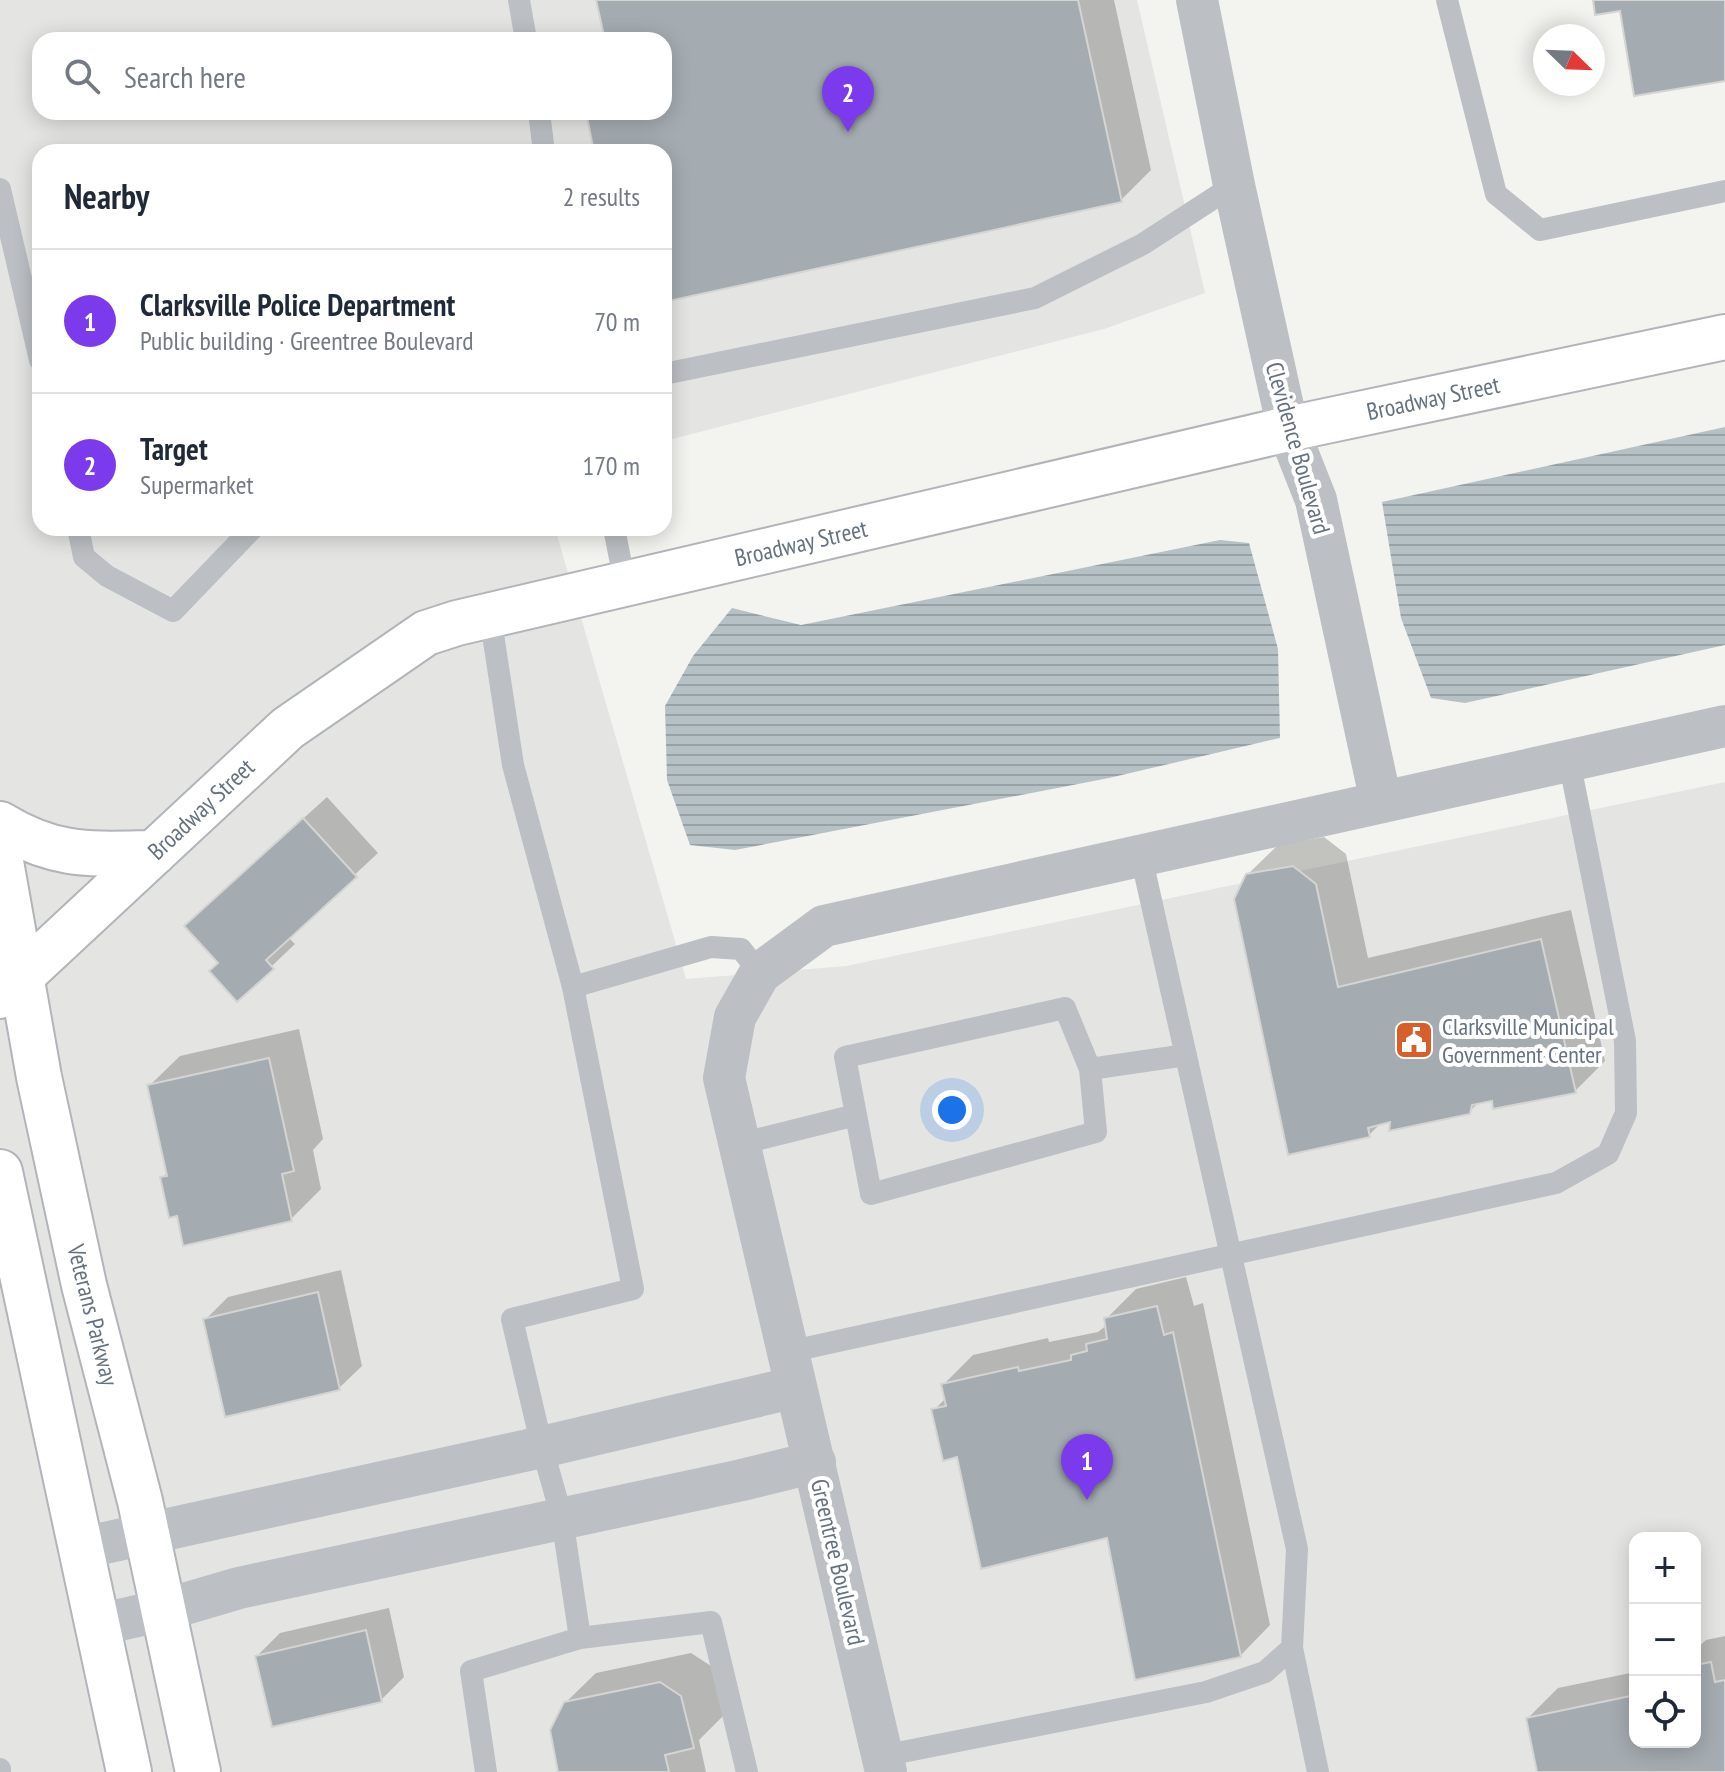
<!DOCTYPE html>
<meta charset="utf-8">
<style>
:root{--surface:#fff;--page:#f2f2f3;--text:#1f2937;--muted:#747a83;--line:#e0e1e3;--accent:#7c3aed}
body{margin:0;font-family:"PT Sans Narrow",sans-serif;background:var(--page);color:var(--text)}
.controls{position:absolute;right:24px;bottom:24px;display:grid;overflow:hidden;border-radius:16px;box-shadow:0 4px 20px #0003}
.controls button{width:72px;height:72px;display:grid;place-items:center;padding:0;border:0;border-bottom:2px solid var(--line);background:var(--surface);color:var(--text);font:40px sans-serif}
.compass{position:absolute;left:1533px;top:24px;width:72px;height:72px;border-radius:50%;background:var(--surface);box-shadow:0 4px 20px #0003;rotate:113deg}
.you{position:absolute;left:952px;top:1110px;width:28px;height:28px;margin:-20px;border:6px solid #fff;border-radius:50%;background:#1a73e8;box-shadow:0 0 0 12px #1a73e833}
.badge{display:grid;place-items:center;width:52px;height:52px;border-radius:50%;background:var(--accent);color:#fff;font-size:26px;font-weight:700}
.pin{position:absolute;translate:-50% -66px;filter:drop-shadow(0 2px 4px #0008)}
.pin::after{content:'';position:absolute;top:42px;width:28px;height:24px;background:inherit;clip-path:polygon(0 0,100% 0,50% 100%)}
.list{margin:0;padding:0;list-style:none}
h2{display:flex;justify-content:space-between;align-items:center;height:104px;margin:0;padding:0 32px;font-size:34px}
h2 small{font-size:26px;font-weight:400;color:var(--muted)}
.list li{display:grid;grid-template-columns:52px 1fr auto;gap:24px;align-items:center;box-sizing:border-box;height:144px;padding:0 32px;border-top:2px solid var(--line)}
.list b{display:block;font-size:30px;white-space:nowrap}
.list p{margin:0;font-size:26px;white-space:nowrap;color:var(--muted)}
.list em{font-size:26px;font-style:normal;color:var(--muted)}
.icon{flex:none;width:44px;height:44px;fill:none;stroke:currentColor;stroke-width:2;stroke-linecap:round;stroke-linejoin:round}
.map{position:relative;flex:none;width:1725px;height:1772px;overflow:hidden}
.search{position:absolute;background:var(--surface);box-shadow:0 4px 20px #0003;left:32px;top:32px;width:640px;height:88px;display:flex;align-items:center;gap:20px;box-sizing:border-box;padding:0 28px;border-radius:24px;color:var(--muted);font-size:30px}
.panel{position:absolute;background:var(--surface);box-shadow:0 4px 20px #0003;left:32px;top:144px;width:640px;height:392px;border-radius:24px}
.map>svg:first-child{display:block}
.built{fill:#e4e5e3;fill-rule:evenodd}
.water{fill:url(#water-rules)}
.shadow{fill:#0003}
.building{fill:#a5acb1;stroke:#d4d4d2;stroke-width:2}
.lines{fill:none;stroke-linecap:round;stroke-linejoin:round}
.secondary-casing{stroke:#b1b5b9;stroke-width:48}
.service{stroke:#bcbfc3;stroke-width:22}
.minor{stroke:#bcbfc3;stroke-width:42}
.secondary{stroke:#fff;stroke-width:44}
.labels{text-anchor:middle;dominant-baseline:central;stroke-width:8;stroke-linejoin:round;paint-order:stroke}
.street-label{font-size:24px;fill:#64717f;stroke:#fff}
.poi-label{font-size:24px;fill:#64717f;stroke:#fff;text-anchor:start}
</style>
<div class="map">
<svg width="1725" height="1772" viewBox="0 0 1725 1772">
<defs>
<pattern id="water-rules" width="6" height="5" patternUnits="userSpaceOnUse" patternTransform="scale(2)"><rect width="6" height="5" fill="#b6c1c6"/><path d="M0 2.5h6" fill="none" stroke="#98a1a6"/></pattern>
</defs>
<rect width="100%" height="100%" fill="#f3f3ef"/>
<path class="built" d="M 0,0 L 1137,0 L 1205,293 L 1104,329 L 664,441 L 664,152 L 40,152 L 40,528 L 555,528 L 686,979 L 846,966 L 1725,782 L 1725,1772 L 0,1772 ZM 40,40 L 664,40 L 664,112 L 40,112 ZM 1635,1538 L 1695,1538 L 1695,1742 L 1635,1742 Z"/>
<path class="water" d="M 1725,427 L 1725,645 L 1465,703 L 1431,698 L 1401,618 L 1382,502 Z
M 1220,540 L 1249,543 L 1278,649 L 1280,738 L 1109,778 L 735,850 L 690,845 L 667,780 L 665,706 L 693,656 L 732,608 L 801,625 Z"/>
<path class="shadow" d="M 598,0 L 1114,0 L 1151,170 L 1121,200 L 664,300 L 664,152 L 596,152 L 588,112 L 664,112 L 664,40 L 607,40 Z
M 327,797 L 378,853 L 288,937 L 295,944 L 237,999 L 221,963 L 210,903 Z
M 1324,837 L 1346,854 L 1368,958 L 1571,910 L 1605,1061 L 1575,1091 L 1493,1099 L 1480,1101 L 1469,1112 L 1392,1120 L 1382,1122 L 1369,1135 L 1247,875 L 1278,845 Z
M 299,1029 L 323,1139 L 313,1150 L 321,1189 L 291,1219 L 178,1213 L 162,1178 L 168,1172 L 149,1086 L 180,1056 Z
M 341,1270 L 362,1366 L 339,1388 L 205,1320 L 228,1297 Z
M 1186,1277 L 1194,1306 L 1203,1303 L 1270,1625 L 1240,1656 L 1108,1535 L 959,1455 L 934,1410 L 946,1398 L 943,1385 L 973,1355 L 1048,1338 L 1049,1342 L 1098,1332 L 1107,1325 L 1106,1319 L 1136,1289 Z
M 389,1608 L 404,1677 L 381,1700 L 257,1656 L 280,1633 Z
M 1725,1636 L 1725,1772 L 1539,1772 L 1528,1718 L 1558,1688 L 1635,1672 L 1635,1742 L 1695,1742 L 1695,1650 L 1706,1640 Z
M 691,1653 L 711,1666 L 723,1716 L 699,1740 L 706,1772 L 561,1772 L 565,1703 L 596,1673 Z"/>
<path class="building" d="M 596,0 L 1078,0 L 1122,202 L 664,302 L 664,152 L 594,152 L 586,112 L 664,112 L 664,40 L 605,40 Z
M 1593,0 L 1725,0 L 1725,81 L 1634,96 L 1620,11 L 1595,15 Z
M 303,818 L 357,877 L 266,960 L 274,969 L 237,1002 L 209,971 L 218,963 L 184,926 Z
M 1293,866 L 1316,884 L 1338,987 L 1541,939 L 1576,1093 L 1493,1109 L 1492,1101 L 1472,1105 L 1470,1114 L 1389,1131 L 1390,1122 L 1368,1128 L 1370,1137 L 1288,1155 L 1234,899 L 1246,874 Z
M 269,1058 L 294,1171 L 282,1174 L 292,1221 L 183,1246 L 177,1216 L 169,1218 L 160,1177 L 167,1176 L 147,1085 Z
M 318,1292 L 340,1390 L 225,1417 L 203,1319 Z
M 1157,1306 L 1164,1335 L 1173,1332 L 1241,1657 L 1135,1680 L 1107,1538 L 981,1569 L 957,1457 L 943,1461 L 931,1409 L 946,1406 L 941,1384 L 1018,1367 L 1019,1371 L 1071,1360 L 1071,1355 L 1087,1351 L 1086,1344 L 1107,1339 L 1104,1318 Z
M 366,1630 L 382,1702 L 272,1727 L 255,1656 Z
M 1711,1662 L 1715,1682 L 1725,1680 L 1725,1772 L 1537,1772 L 1526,1718 L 1635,1695 L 1635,1742 L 1695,1742 L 1695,1665 Z
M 660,1682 L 681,1696 L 694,1748 L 665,1755 L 669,1772 L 558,1772 L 550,1730 L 564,1702 Z"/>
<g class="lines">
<g class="secondary-casing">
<path id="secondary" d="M 0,824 C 56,858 91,854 154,853
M 0,856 L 39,1077 L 84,1285 L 140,1501 L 198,1772
M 0,996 L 288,728 L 426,633 L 457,623 L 1288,429 L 1725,337
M 0,1172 L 129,1772"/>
</g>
<path class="service" d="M 519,0 L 526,40
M 1447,0 L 1496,194 L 1540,230 L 1725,191
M 539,112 L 544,152
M 0,189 L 40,360
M 664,374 L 1035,298 L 1143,244 L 1234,185
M 78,528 L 84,557 L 107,576 L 173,611 L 253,528
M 614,528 L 625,584
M 490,615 L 513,765 L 573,987 L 633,1289 L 512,1319 L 542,1447 L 562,1518 L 580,1638
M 573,987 L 711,947 L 741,949 L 760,973
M 1090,1069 L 1096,1132 L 871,1194 L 845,1057 L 1065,1008 L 1090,1069 L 1186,1055
M 739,1144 L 856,1115
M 788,1352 L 1556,1183 L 1608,1154 L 1626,1113 L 1625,1041 L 1569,760
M 1292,1648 L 1318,1772
M 882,1756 L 1206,1692 L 1265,1672 L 1292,1648 L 1297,1549 L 1141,856
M 0,1769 L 0,1772
M 486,1772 L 471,1671 L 580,1638 L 711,1622 L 747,1772"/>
<path class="minor" d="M 1197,0 L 1234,185 L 1288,429 L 1316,500 L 1381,802
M 82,1548 L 542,1447 L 796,1387
M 97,1625 L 164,1610 L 239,1588 L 742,1480 L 815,1462
M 886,1772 L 724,1078 L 735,1017 L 760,973 L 824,926 L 1725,726"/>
<use href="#secondary" class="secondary"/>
</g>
<defs>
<g id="civic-square" transform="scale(2)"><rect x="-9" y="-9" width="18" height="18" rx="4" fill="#d85f2a" stroke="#fff"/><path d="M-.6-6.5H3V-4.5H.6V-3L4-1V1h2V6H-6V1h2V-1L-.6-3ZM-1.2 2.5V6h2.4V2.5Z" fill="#fff"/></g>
</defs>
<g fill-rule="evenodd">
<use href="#civic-square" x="1414" y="1040"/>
</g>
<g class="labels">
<g class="street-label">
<text transform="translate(1433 398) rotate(-12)">Broadway Street</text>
<text transform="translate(1298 448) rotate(74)">Clevidence Boulevard</text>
<text transform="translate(801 543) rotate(-13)">Broadway Street</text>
<text transform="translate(201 809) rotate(-43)">Broadway Street</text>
<text transform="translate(93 1315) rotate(76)">Veterans Parkway</text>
<text transform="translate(838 1562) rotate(77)">Greentree Boulevard</text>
</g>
<g class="poi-label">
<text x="1442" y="1026">Clarksville Municipal<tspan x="1442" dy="28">Government Center</tspan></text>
</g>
</g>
</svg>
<div class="controls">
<button>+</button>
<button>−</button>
<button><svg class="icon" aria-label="locate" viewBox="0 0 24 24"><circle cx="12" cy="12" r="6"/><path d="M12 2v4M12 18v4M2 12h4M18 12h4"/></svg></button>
</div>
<svg class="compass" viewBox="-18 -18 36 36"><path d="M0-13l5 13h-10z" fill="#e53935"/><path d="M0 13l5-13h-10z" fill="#747a83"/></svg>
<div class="you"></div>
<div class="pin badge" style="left:1087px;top:1500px">1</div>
<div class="pin badge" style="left:848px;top:132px">2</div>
<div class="search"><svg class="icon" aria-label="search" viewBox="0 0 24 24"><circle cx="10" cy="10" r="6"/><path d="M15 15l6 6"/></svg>Search here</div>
<section class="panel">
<h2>Nearby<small>2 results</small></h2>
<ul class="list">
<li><span class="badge">1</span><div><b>Clarksville Police Department</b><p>Public building · Greentree Boulevard</p></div><em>70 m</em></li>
<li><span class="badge">2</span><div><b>Target</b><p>Supermarket</p></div><em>170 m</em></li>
</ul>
</section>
</div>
